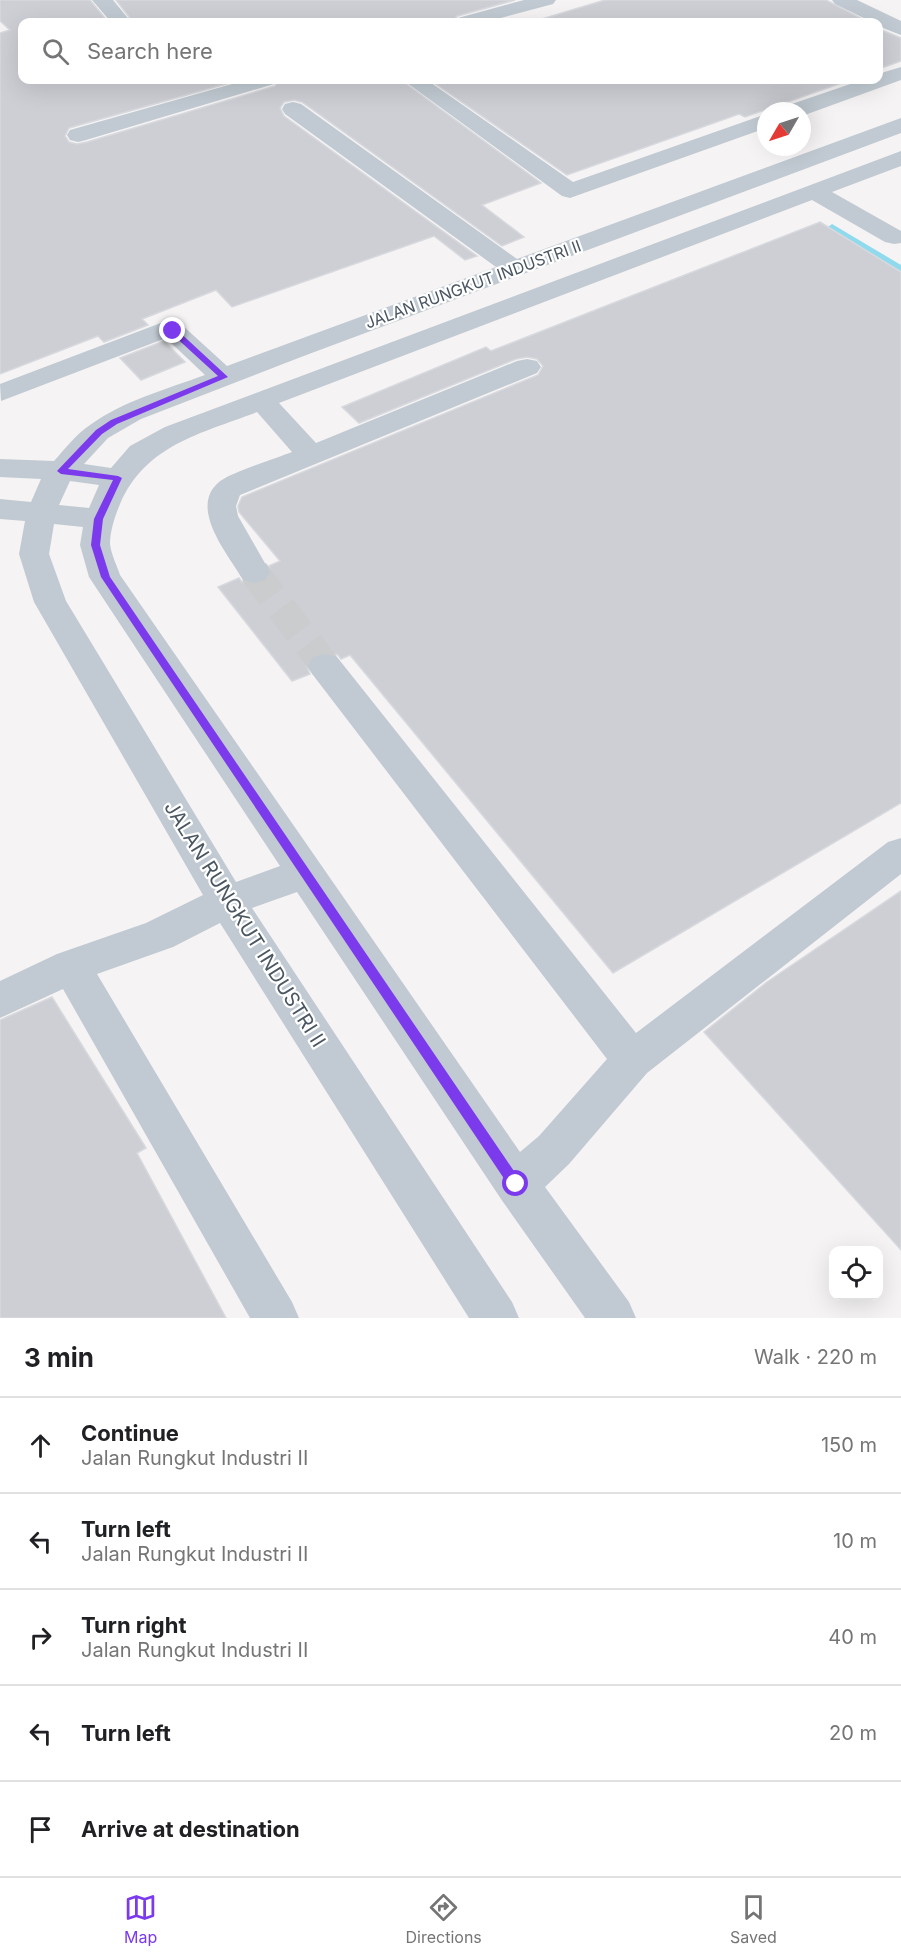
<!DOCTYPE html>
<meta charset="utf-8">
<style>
:root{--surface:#fff;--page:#f2f2f2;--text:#202124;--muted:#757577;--line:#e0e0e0;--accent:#7c3aed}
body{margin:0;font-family:Inter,sans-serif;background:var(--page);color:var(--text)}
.controls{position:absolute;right:18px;bottom:18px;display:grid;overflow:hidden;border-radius:12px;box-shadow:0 6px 24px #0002}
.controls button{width:54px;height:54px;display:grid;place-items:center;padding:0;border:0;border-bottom:2px solid var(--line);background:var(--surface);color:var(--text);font:30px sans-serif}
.compass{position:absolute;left:757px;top:102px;width:54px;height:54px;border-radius:50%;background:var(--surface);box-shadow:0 6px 24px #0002;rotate:231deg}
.stop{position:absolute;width:18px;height:18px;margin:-14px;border:4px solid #7c3aed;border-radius:50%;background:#fff}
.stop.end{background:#7c3aed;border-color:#fff;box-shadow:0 2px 6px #0008}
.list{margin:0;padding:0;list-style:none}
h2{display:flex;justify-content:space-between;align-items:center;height:78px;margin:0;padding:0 24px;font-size:26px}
h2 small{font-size:20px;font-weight:400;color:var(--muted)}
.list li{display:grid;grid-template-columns:39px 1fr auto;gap:18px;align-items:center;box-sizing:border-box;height:96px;padding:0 24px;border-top:2px solid var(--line)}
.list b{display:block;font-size:22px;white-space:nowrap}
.list p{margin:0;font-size:20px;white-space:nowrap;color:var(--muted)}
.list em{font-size:20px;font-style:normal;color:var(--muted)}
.icon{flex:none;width:33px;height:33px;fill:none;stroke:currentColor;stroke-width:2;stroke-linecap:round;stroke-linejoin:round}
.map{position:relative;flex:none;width:901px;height:1318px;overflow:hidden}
.search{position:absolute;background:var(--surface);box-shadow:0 6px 24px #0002;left:18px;right:18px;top:18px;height:66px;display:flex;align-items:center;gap:15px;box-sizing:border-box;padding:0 21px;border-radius:12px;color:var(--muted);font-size:22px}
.sheet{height:558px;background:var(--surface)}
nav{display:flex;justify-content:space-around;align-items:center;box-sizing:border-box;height:84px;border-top:2px solid var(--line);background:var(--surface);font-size:16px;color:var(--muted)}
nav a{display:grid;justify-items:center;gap:3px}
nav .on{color:var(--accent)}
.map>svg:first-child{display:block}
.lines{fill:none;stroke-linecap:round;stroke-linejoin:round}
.stream{fill:#90daee;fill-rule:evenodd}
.building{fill:#cdcfd5;stroke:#d7d9de;stroke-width:1.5}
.minor-tunnel{stroke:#caccce;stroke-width:30;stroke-dasharray:30 15;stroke-linecap:butt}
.minor{fill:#c1cad2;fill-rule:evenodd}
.route{fill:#7c3aed}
.labels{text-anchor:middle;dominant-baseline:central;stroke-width:4.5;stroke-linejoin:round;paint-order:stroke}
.far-street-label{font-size:16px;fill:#4a5661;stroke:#fff}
.street-label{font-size:20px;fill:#4a5661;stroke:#fff}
</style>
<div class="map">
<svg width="901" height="1318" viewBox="0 0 901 1318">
<rect width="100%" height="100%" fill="#f5f3f3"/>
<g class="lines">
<path class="stream" d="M 832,224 L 901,265 L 901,272 L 829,229 L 828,227 Z"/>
</g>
<path class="building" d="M 0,0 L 90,0 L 108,22 L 22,22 L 22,80 L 240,80 L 69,128 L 65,136 L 69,142 L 77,144 L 87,142 L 275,86 L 280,80 L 401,80 L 541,183 L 482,205 L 524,237 L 502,246 L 302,102 L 294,100 L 284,102 L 280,108 L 284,116 L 477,256 L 465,260 L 434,236 L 232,307 L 216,290 L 142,319 L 148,325 L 104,342 L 98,336 L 0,374 L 0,33 L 10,30 L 0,21 Z
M 116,0 L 515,0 L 457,16 L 453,22 L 133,22 Z
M 605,0 L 826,0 L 868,22 L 532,22 Z
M 879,29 L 901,38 L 901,61 L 879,69 Z
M 430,80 L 850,80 L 745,117 L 739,114 L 567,175 Z
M 820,222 L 901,272 L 901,803 L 613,973 L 350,655 L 341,659 L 338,655 L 326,652 L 312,655 L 306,665 L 310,674 L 292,681 L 218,587 L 239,578 L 242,582 L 253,585 L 266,582 L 272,573 L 269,566 L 280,561 L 239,512 L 238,506 L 242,497 L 538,375 L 543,366 L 537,359 L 527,357 L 516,359 L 359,423 L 342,407 L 486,347 L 491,351 Z
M 164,341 L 185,362 L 141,380 L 120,358 Z
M 901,891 L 901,1250 L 704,1032 L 767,982 Z
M 52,997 L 146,1148 L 137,1153 L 226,1318 L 0,1318 L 0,1020 Z"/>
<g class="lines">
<path class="minor-tunnel" d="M 254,572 L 325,666"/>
<path class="minor" d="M 92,0 L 113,0 L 131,22 L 111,22 Z
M 524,0 L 556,0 L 553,4 L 486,22 L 455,22 L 458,18 Z
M 832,0 L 857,0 L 901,21 L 901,35 L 878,26 L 878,22 L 872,22 L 835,4 Z
M 901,67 L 901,80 L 802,116 L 802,111 L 783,111 L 786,106 L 862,80 L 878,80 L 878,74 Z
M 246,80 L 278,80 L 274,84 L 86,140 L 78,142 L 70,140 L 67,135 L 70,130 Z
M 403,80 L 427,80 L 573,182 L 766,114 L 766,128 L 570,198 L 562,196 Z
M 293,102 L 301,104 L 517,259 L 901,118 L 901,133 L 301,357 L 141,419 L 108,438 L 84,464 L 111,468 L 130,446 L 165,427 L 901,151 L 901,166 L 832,192 L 901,231 L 901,243 L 894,244 L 885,242 L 812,200 L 279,403 L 316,443 L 517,361 L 527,359 L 537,361 L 541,367 L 537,373 L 240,495 L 236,506 L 238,516 L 270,572 L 265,580 L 254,583 L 243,580 C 228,554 188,508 219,482 C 229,473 277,458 292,452 L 257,412 C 202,433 145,445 120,504 C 115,516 110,531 110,544 C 111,554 117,566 120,575 L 520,1152 L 539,1136 L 607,1059 L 313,675 L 308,666 L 313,657 L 325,654 L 337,657 L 636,1033 L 888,842 L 901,838 L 901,874 L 647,1073 L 569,1164 L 545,1187 L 629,1302 L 636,1318 L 585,1318 L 501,1199 L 297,892 L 252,908 L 512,1302 L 519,1318 L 469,1318 L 220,923 L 173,947 L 97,974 L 292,1302 L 299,1318 L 250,1318 L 63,989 L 0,1018 L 0,981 L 57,954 L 146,923 L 203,895 L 34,602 L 19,554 L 25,521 L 0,519 L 0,499 L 31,502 L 41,479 L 0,477 L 0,459 L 54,461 C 65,449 76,434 90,425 C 123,401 167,389 205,375 L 166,338 L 1,401 L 0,384 L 166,321 L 182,325 L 227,366 L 496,267 L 285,114 L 282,109 L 285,104 ZM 70,481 L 99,485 L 89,508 L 59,505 ZM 54,524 L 83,527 L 80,545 L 89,577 L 280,866 L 236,882 L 66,601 L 49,554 Z"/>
</g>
<path class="route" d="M 171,329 L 176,329 L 228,377 L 117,424 L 102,434 L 68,469 L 118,476 L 122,478 L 103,519 L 100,545 L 110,577 L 520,1180 L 522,1184 L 520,1189 L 516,1190 L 511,1189 L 101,577 L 91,545 L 94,519 L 113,480 L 61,474 L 57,471 L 96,430 L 111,420 L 218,376 L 171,333 Z"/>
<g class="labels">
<g class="far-street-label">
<text transform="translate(473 284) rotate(-20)">JALAN RUNGKUT INDUSTRI II</text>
</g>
<g class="street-label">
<text transform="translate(245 924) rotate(58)">JALAN RUNGKUT INDUSTRI II</text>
</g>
</g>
</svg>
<div class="controls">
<button><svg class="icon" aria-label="locate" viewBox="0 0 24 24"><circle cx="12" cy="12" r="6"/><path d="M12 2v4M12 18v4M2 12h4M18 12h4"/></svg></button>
</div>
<svg class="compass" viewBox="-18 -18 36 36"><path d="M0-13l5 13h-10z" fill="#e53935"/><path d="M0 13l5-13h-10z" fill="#757577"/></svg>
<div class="stop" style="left:516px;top:1184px"></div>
<div class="stop end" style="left:173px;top:331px"></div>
<div class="search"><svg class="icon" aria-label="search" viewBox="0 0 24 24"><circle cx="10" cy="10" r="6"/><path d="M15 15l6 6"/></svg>Search here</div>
</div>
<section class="sheet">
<h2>3 min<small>Walk · 220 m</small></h2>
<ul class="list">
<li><svg class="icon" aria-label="ahead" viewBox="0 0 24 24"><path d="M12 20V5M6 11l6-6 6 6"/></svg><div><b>Continue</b><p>Jalan Rungkut Industri II</p></div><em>150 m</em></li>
<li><svg class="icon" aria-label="left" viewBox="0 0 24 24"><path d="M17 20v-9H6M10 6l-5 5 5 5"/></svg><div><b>Turn left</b><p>Jalan Rungkut Industri II</p></div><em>10 m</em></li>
<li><svg class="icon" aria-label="right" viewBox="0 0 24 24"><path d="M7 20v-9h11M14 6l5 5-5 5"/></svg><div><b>Turn right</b><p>Jalan Rungkut Industri II</p></div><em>40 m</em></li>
<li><svg class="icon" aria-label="left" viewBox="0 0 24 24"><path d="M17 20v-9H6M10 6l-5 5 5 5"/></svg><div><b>Turn left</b></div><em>20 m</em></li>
<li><svg class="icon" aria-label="arrive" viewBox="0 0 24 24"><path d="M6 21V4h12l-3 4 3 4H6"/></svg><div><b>Arrive at destination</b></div></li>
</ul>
</section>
<nav>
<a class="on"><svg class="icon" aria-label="map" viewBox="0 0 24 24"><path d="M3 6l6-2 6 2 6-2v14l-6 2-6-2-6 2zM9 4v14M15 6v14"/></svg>Map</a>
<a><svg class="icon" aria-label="directions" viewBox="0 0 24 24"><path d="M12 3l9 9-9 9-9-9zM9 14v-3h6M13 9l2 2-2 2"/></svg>Directions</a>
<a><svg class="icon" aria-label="saved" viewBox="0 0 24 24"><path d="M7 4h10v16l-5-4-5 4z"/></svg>Saved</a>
</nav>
